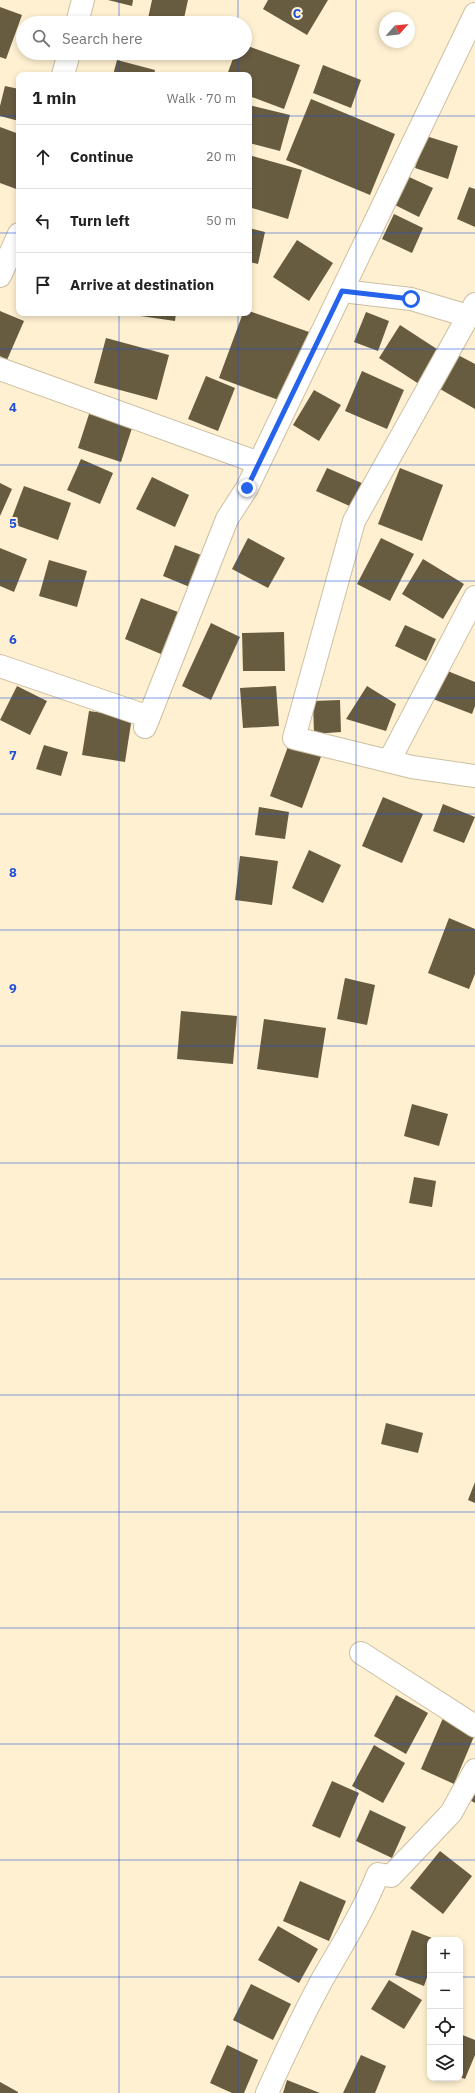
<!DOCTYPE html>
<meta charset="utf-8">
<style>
:root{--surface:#fff;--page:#f6f6f6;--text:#222;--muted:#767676;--line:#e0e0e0}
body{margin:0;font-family:"IBM Plex Sans",sans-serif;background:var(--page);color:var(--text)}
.controls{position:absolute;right:12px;bottom:12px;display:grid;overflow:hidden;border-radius:8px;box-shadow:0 2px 6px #0003}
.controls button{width:36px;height:36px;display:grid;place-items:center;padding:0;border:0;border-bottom:1px solid var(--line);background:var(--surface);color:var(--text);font:20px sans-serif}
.compass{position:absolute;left:379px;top:12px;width:36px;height:36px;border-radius:50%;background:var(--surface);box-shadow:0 2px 6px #0003;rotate:63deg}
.stop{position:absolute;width:12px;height:12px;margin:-9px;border:3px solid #2563eb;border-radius:50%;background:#fff}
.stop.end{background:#2563eb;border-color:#fff;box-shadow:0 1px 4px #0008}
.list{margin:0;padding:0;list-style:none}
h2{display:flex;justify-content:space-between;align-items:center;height:52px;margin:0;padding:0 16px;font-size:17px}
h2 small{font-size:13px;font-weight:400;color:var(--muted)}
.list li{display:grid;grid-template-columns:26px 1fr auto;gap:12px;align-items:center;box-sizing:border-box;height:64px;padding:0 16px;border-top:1px solid var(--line)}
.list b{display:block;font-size:15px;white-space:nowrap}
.list em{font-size:13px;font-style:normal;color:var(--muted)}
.icon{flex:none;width:22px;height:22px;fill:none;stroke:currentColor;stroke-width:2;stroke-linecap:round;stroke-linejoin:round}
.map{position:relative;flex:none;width:475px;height:2093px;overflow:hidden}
.search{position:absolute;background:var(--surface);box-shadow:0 2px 6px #0003;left:16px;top:16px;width:236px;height:44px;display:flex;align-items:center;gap:10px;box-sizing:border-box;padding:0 14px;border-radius:22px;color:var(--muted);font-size:15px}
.panel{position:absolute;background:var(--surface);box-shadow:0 2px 6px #0003;left:16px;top:72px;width:236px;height:244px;border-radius:8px}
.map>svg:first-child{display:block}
.building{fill:#675b40}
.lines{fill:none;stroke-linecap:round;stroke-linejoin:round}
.minor-casing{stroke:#cdbfa1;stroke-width:24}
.minor{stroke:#fff;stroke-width:22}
.route{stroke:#2563eb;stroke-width:5}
.grid{fill:none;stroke:#1d4ed8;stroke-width:1;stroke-opacity:0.55}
.grid-label{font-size:13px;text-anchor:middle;font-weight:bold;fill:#1d4ed8;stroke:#fef0d1;stroke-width:4;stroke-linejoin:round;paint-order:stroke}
</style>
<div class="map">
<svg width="475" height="2093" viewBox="0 0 475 2093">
<rect width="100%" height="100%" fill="#fef0d1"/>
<path class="building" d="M 108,0 L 133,0 L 132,6 Z
M 152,0 L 188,0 L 183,23 L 147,23 Z
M 268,0 L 328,0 L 307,35 L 263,9 Z
M 0,7 L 22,15 L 6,59 L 0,57 Z
M 245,45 L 300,65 L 284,109 L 249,96 L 249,75 L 227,75 L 235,53 L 245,53 Z
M 117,60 L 155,70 L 154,75 L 113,75 Z
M 323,65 L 361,80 L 351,108 L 313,93 Z
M 5,86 L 19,89 L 19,121 L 0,116 L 0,106 Z
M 311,99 L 395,134 L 370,195 L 286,160 Z
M 249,105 L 290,115 L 280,151 L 249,143 Z
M 0,127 L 19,134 L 19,190 L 0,183 Z
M 426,136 L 458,146 L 448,179 L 415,168 Z
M 249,155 L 302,170 L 288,219 L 249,207 Z
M 407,176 L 433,188 L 419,217 L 393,204 Z
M 469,187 L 475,189 L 475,227 L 457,219 Z
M 394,214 L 423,228 L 412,253 L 382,239 Z
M 249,228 L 265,232 L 258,264 L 249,262 Z
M 297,240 L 333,263 L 309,301 L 273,277 Z
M 0,311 L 24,321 L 7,360 L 0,356 Z
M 249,311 L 309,332 L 284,402 L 219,378 L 243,313 L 249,313 Z
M 366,312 L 389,321 L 378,351 L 354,342 Z
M 120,313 L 176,313 L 175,321 Z
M 400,325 L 443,353 L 422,386 L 379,358 Z
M 106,338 L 169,355 L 157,400 L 94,383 Z
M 458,355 L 475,364 L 475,409 L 440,389 Z
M 362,371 L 404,390 L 387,429 L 345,411 Z
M 206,376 L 235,388 L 218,431 L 188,419 Z
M 314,390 L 341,405 L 319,441 L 293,425 Z
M 90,411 L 133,425 L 121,462 L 78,448 Z
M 81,459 L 113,473 L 100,504 L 67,490 Z
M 327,468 L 364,484 L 354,508 L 316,491 Z
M 400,468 L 443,485 L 422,541 L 378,524 Z
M 152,477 L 189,495 L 175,527 L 136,509 Z
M 0,483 L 12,489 L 0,516 Z
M 24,486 L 71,503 L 58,540 L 10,523 Z
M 248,538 L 285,558 L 268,588 L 232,569 Z
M 381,538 L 414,554 L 390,601 L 357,584 Z
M 175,545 L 209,558 L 197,590 L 163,576 Z
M 0,548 L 27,559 L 14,592 L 0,586 Z
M 423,559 L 464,584 L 443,619 L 402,594 Z
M 49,560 L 87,571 L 77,607 L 39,596 Z
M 141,598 L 178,612 L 161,654 L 125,639 Z
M 211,623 L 240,637 L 211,700 L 182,686 Z
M 405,625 L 436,639 L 426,661 L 395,646 Z
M 284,632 L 285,671 L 243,671 L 242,633 Z
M 445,670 L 475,682 L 475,706 L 472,714 L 433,699 Z
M 17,686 L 47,701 L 30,735 L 0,720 Z
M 276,686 L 279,726 L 243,728 L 240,688 Z
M 367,686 L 396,704 L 386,731 L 346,719 Z
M 340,700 L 341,732 L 314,734 L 313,701 Z
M 89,711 L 132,717 L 125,762 L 82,755 Z
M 290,741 L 322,754 L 302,808 L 270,796 Z
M 44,745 L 68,752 L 61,776 L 36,769 Z
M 383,797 L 423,814 L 402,863 L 362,846 Z
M 443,804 L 475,817 L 464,843 L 433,831 Z
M 259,807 L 289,812 L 285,839 L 255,835 Z
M 309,850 L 341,865 L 323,903 L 292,888 Z
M 240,856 L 278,861 L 272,905 L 235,900 Z
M 449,918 L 475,929 L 475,974 L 469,989 L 428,973 Z
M 345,978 L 375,985 L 367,1025 L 337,1019 Z
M 181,1011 L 237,1016 L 233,1064 L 177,1059 Z
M 264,1019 L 326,1028 L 318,1078 L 257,1069 Z
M 412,1104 L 448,1114 L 439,1146 L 404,1136 Z
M 414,1177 L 436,1181 L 432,1207 L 409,1203 Z
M 386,1423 L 423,1433 L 418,1453 L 381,1444 Z
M 475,1482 L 475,1503 L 468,1500 Z
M 396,1695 L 428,1713 L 406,1754 L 374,1736 Z
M 443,1718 L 475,1734 L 454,1784 L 421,1769 Z
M 374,1745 L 405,1763 L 383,1803 L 352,1786 Z
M 332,1781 L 359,1793 L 340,1838 L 312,1826 Z
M 475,1786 L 475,1803 L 468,1799 Z
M 370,1810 L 406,1827 L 392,1858 L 356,1841 Z
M 440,1851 L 472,1876 L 443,1914 L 410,1888 Z
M 300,1881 L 346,1901 L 329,1941 L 283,1921 Z
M 278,1926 L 318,1949 L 299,1983 L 258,1960 Z
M 412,1930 L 437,1940 L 430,1940 L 430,1969 L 424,1986 L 395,1975 Z
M 389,1980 L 422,2000 L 404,2029 L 371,2009 Z
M 251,1984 L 291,2004 L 273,2040 L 233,2020 Z
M 460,2034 L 475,2040 L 475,2055 L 465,2079 L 460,2077 Z
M 227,2045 L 258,2060 L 244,2093 L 232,2093 L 210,2083 Z
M 361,2055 L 386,2066 L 375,2093 L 343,2093 Z
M 287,2080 L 320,2093 L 283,2093 Z
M 0,2082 L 18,2092 L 18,2093 L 0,2093 Z"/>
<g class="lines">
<g class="minor-casing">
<path id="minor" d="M 77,23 L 83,0
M 63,75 L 69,53
M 0,276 L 19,234
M 342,291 L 411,299 L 468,316
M 475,304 L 354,521 L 294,738 L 412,767 L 475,776
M 0,369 L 259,463
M 0,666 L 149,717
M 145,727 L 227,519 L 247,488 L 475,14
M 389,761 L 475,597
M 361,1653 L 475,1726
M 267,2093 C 284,2055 302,2017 322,1980 C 342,1945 363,1912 378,1874 L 391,1876 L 451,1813 L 475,1770"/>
</g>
<use href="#minor" class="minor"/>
</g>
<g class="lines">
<path class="route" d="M 247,488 L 342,291 L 411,299"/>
</g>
<path class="grid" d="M 119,0 L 119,23M 238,0 L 238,23M 356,0 L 356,2093M 119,53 L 119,75M 238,53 L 238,75M 0,116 L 19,116M 249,116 L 475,116M 0,233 L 19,233M 249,233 L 475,233M 119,313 L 119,2093M 238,313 L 238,2093M 0,349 L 475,349M 0,465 L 475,465M 0,581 L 475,581M 0,698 L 475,698M 0,814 L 475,814M 0,930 L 475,930M 0,1046 L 475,1046M 0,1163 L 475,1163M 0,1279 L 475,1279M 0,1395 L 475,1395M 0,1512 L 475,1512M 0,1628 L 475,1628M 0,1744 L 475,1744M 0,1860 L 475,1860M 0,1977 L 430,1977M 460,1977 L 475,1977"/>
<g class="grid-label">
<text x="297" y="18">C</text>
<text x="13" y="412">4</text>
<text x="13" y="528">5</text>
<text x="13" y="644">6</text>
<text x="13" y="760">7</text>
<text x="13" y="877">8</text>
<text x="13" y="993">9</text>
</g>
</svg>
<div class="controls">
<button>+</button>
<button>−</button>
<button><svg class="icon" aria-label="locate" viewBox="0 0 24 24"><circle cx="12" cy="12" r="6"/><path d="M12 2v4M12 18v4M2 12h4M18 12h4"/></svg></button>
<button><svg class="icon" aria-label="layers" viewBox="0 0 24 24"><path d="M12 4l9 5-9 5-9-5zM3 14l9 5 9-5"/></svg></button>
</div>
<svg class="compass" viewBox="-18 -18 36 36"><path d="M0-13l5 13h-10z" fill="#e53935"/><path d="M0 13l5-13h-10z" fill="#767676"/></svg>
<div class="stop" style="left:411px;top:299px"></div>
<div class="stop end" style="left:247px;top:488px"></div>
<div class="search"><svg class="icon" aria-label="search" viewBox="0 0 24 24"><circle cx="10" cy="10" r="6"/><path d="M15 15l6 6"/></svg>Search here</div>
<section class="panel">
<h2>1 min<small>Walk · 70 m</small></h2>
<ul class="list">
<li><svg class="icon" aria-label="ahead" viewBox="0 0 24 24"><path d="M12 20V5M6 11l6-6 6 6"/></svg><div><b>Continue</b></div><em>20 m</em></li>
<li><svg class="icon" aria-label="left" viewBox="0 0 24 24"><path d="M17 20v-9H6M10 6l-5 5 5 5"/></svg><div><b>Turn left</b></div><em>50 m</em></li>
<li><svg class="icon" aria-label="arrive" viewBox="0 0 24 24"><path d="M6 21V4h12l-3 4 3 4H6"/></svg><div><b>Arrive at destination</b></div></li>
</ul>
</section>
</div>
